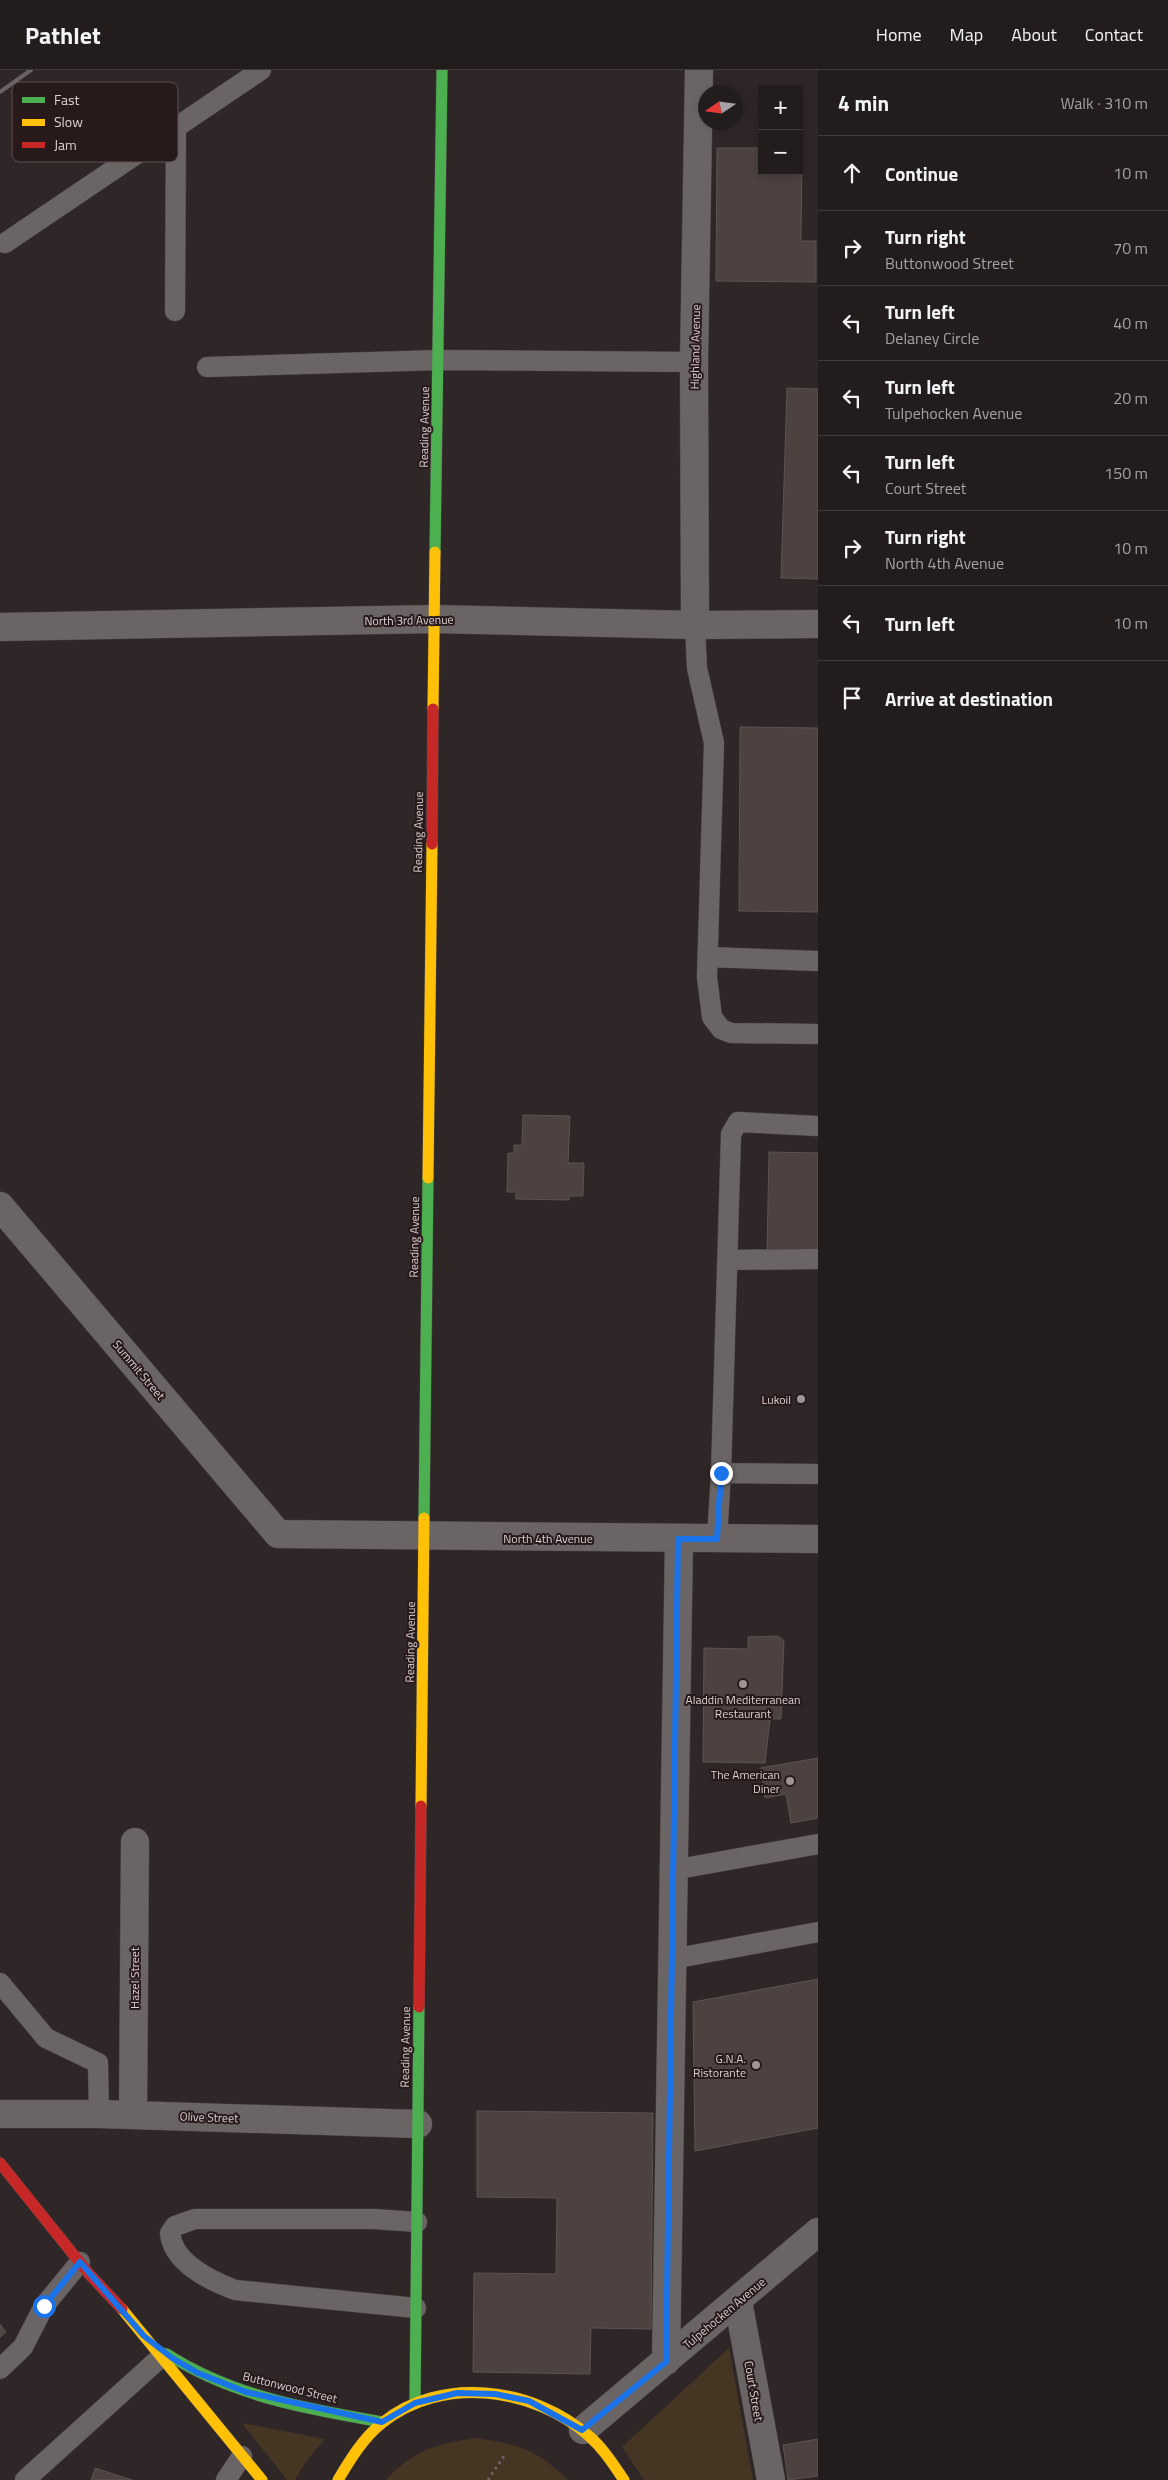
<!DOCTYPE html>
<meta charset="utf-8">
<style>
:root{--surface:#231c1d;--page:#2b2526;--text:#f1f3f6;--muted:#a3a1a4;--line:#403a3b}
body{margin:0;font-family:"Titillium Web",sans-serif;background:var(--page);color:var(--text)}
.controls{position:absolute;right:15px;top:15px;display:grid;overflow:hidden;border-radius:0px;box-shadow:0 2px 8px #0003}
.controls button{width:45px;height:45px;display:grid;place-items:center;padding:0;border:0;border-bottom:1px solid var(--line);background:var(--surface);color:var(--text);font:25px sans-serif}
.compass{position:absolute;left:698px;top:15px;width:45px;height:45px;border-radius:50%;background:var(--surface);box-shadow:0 2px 8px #0003;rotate:257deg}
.stop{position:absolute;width:15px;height:15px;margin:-11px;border:4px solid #1a73e8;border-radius:50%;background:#fff}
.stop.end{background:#1a73e8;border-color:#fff;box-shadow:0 1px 5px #0008}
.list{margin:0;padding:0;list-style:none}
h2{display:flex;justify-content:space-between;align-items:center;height:65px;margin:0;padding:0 20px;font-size:21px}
h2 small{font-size:16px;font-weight:400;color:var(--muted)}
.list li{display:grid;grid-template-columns:32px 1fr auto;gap:15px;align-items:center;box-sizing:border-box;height:75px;padding:0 20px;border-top:1px solid var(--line)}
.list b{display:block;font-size:19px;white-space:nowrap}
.list p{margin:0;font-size:16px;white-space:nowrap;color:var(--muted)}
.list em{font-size:16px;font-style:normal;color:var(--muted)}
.icon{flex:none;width:28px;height:28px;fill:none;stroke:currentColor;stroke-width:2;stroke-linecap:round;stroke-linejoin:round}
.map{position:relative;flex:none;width:818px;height:2410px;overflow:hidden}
header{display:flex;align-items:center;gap:30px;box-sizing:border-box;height:70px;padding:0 25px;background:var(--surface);border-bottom:1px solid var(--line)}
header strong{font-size:24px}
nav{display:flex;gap:28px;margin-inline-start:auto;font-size:18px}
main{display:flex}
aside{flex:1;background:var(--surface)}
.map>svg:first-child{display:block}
.green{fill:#453624}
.building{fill:#4d4240;stroke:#5b5352}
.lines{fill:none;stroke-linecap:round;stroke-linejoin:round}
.lane-casing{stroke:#4a4243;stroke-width:21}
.street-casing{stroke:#4a4243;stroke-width:29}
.fast-casing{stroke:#4a4243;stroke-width:12}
.slow-casing{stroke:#4a4243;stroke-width:12}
.jam-casing{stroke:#4a4243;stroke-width:12}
.path{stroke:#6a6465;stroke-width:3;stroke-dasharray:2.5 4;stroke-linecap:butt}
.lane{stroke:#6b6465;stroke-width:20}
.street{stroke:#6b6465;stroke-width:28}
.fast{stroke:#4caf50;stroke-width:11}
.slow{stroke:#ffc107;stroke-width:11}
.jam{stroke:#c62828;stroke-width:11}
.rail{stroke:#696263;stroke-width:4}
.route{stroke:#1a73e8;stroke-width:6}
.poi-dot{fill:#a09596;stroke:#28191b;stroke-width:2}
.labels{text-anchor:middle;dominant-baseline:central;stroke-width:4;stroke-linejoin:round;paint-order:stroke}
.street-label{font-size:12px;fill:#ddd1d2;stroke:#28191b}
.poi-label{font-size:12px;fill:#ddd1d2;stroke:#28191b;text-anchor:end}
.key{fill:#28191b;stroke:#5e5052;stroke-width:1}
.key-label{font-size:14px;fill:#ddd1d2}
</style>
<header>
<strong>Pathlet</strong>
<nav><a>Home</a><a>Map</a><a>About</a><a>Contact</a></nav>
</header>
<main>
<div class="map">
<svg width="818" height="2410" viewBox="0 0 818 2410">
<rect width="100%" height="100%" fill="#2f2627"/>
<path class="green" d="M 729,2278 L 753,2410 L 644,2410 L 622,2377 Z
M 242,2353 L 325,2369 L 305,2393 L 295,2410 L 287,2410 Z
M 475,2368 C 518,2374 536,2379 568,2410 L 386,2410 C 415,2379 435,2375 475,2368 Z"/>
<path class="building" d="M 717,78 L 762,78 L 762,101 L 799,101 L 799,78 L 802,78 L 801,171 L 816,171 L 816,212 L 716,211 Z
M 787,318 L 818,319 L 818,509 L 781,508 Z
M 740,657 L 818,658 L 818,842 L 739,841 Z
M 523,1045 L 570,1046 L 568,1093 L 584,1093 L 583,1126 L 569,1126 L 569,1130 L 516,1129 L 516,1122 L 507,1122 L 508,1083 L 514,1083 L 514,1075 L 522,1075 Z
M 769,1082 L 818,1083 L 818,1183 L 767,1182 Z
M 778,1566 L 784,1571 L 781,1649 L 770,1649 L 765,1693 L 703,1692 L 704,1578 L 748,1579 L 748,1567 Z
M 818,1688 L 818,1748 L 791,1753 L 786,1724 L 765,1728 L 760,1698 Z
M 818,1909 L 818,2058 L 695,2081 L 693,1932 Z
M 477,2041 L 653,2043 L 651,2259 L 591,2258 L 590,2304 L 473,2302 L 474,2203 L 556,2204 L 557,2128 L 477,2127 Z
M 0,2254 L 6,2262 L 0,2267 Z
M 818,2369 L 818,2406 L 788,2410 L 783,2375 Z
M 95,2398 L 132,2410 L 91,2410 Z"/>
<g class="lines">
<g class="lane-casing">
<path id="lane" d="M 5,173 L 261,0
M 175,241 L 176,55
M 207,297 L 439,290 L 694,292
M 695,555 L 697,598 L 714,673 L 707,907 L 712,947 L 721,959 L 731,963 L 818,964
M 708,887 L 818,891
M 729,1190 L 818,1189
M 721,1403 L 818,1404
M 717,1469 L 721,1403 L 731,1064 L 738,1052 L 818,1056
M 673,1800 L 818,1774
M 672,1889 L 818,1862
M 0,1913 L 46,1968 L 98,1993 L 99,2044
M 416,2238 L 235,2220 C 209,2210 173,2193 170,2163 L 175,2156 L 195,2149 L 374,2149 L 417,2152
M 0,2299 L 23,2277 L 44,2236 L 80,2192
M 25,2410 L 161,2287
M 226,2410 L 242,2386"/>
</g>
<g class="street-casing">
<path id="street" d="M 695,555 L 694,292 L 699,0
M 0,557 L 435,549 L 695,555 L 818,554
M 0,1136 L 278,1464 L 818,1469
M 0,2044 L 99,2044 L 418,2054
M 133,2045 L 135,1772
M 738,2231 L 771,2410
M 666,2291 L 679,1469
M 583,2360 L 818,2162"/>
</g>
<g class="fast-casing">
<path id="fast" d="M 435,482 L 442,0
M 424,1448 L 428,1108
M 167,2284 C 232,2326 307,2339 382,2352
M 415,2333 L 419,1937"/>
</g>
<g class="slow-casing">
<path id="slow" d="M 433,639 L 435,482
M 428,1108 L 432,774
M 421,1736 L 424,1448
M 122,2239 L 262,2410
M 338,2410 C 350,2390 363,2368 382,2353 C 441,2305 533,2317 589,2366 C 603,2378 613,2394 624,2410"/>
</g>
<g class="jam-casing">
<path id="jam" d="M 432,774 L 433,639
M 419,1937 L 421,1736
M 0,2093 L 89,2204 L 122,2239"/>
</g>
<path class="path" d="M 488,2410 L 506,2383"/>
<use href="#lane" class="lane"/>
<use href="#street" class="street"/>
<use href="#fast" class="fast"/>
<use href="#slow" class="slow"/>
<use href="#jam" class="jam"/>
<path class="rail" d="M 0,22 L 31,0"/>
</g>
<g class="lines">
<path class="route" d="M 44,2236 L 80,2192 L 144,2266 L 172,2288 L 198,2303 L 246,2322 L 382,2352 L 415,2333 L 457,2323 L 495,2324 L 529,2331 L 582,2360 L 666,2292 L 678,1469 L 717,1469 L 721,1403"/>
</g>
<g class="poi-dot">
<circle cx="801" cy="1329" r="5"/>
<circle cx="743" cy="1614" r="5"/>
<circle cx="790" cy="1711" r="5"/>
<circle cx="756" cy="1995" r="5"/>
</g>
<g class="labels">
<g class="street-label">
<text transform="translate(695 277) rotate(-89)">Highland Avenue</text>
<text transform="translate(424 357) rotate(-89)">Reading Avenue</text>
<text transform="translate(409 550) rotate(-1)">North 3rd Avenue</text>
<text transform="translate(418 762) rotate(-89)">Reading Avenue</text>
<text transform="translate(414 1167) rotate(-89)">Reading Avenue</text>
<text transform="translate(139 1300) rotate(50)">Summit Street</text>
<text x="548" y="1468">North 4th Avenue</text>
<text transform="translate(410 1572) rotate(-89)">Reading Avenue</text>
<text transform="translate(134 1908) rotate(-90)">Hazel Street</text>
<text transform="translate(405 1977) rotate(-89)">Reading Avenue</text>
<text transform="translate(209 2047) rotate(2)">Olive Street</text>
<text transform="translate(724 2243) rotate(-40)">Tulpehocken Avenue</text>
<text transform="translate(290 2317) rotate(14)">Buttonwood Street</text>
<text transform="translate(754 2321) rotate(80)">Court Street</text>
</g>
<g class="poi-label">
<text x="791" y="1329">Lukoil</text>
<text x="743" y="1629" text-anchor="middle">Aladdin Mediterranean<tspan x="743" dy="14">Restaurant</tspan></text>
<text x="780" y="1704">The American<tspan x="780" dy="14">Diner</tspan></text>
<text x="746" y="1988">G.N.A.<tspan x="746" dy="14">Ristorante</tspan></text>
</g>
</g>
<rect x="12" y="12" width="166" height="80" rx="8" class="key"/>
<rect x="22" y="27" width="23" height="6" fill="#4caf50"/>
<rect x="22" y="49" width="23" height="7" fill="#ffc107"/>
<rect x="22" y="72" width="23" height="6" fill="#c62828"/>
<g class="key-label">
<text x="54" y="35">Fast</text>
<text x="54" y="57">Slow</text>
<text x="54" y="80">Jam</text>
</g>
</svg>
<div class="controls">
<button>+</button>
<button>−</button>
</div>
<svg class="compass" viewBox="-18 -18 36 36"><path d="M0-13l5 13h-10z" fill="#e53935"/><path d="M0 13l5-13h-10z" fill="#a3a1a4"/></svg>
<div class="stop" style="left:44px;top:2236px"></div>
<div class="stop end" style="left:721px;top:1403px"></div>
</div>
<aside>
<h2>4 min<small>Walk · 310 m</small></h2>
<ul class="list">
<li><svg class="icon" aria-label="ahead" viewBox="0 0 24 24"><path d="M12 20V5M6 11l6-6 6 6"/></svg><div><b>Continue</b></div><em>10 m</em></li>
<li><svg class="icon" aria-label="right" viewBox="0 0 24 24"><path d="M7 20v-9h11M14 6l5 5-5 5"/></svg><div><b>Turn right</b><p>Buttonwood Street</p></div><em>70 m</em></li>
<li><svg class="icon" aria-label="left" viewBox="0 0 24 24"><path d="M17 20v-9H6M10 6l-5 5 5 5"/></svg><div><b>Turn left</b><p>Delaney Circle</p></div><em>40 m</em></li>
<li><svg class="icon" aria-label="left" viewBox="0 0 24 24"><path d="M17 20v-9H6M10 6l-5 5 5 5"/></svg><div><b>Turn left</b><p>Tulpehocken Avenue</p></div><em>20 m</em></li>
<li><svg class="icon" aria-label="left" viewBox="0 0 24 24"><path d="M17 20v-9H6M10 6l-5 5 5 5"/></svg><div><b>Turn left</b><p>Court Street</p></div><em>150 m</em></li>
<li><svg class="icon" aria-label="right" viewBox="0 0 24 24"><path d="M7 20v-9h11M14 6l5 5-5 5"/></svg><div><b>Turn right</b><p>North 4th Avenue</p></div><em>10 m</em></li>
<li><svg class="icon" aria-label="left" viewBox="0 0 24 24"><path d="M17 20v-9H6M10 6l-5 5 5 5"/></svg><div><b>Turn left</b></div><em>10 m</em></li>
<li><svg class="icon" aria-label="arrive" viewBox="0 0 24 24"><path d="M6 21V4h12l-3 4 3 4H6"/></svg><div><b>Arrive at destination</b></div></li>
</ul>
</aside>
</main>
